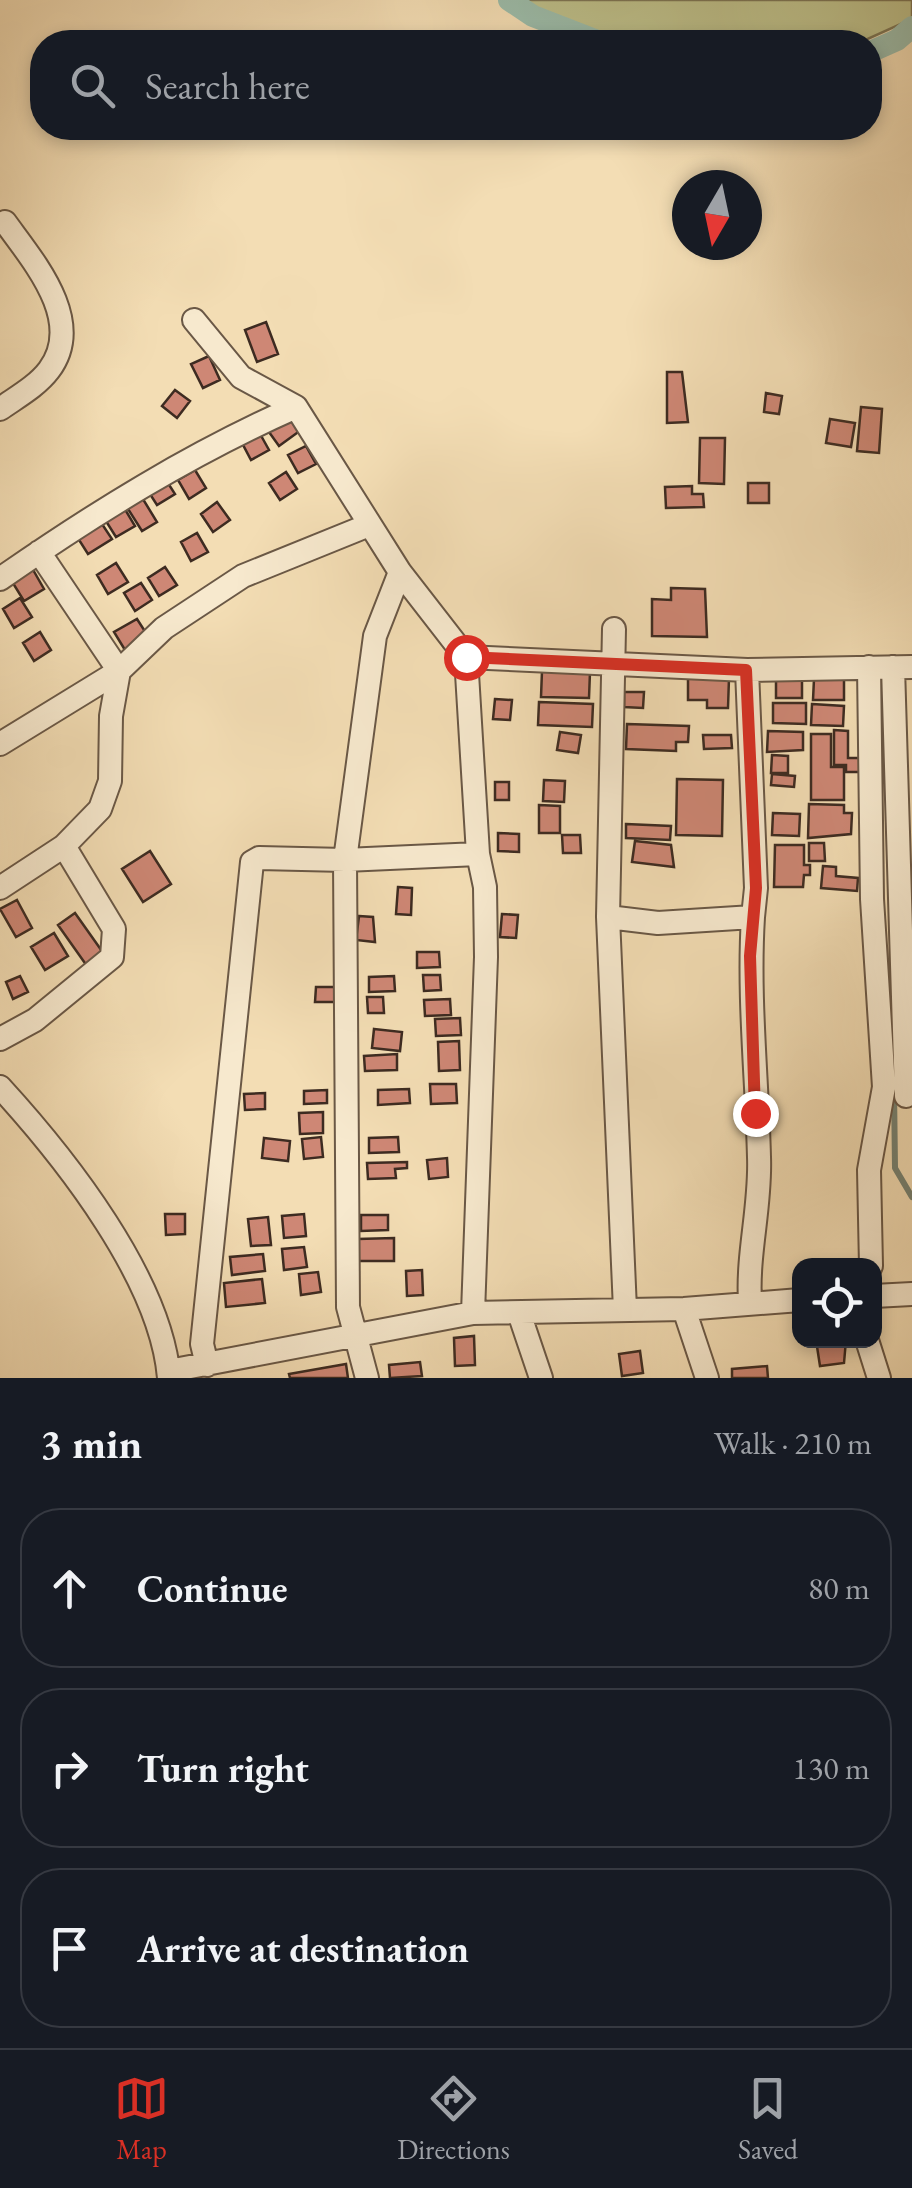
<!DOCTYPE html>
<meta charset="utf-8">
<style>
:root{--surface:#171b24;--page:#20242c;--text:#f1f3f6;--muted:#9ea1a6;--line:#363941;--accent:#d93025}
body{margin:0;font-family:"EB Garamond",serif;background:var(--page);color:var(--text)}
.controls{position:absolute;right:30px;bottom:30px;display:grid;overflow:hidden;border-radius:20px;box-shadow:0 5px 15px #0003}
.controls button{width:90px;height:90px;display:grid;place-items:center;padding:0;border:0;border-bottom:2px solid var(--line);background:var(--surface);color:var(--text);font:50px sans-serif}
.compass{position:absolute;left:672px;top:170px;width:90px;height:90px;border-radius:50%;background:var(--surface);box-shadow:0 5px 15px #0003;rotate:189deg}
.stop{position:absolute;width:30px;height:30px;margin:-22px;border:8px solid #d93025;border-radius:50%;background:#fff}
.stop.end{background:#d93025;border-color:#fff;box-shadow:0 2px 10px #0008}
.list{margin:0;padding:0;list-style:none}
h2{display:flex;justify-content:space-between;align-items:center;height:130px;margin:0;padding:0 40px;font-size:42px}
h2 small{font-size:32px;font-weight:400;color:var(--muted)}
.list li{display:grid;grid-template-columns:65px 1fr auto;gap:30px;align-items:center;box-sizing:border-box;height:160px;margin:0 20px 20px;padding:0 20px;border:2px solid var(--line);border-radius:40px}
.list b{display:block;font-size:38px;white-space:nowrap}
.list em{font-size:32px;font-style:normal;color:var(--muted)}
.icon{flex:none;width:55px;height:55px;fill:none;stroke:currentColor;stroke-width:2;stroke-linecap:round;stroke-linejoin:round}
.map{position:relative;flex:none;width:912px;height:1378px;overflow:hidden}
.search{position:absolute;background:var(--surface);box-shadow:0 5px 15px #0003;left:30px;right:30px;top:30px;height:110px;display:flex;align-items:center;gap:25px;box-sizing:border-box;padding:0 35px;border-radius:40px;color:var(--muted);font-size:38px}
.sheet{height:670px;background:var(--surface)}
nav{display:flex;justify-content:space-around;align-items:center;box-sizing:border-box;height:140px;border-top:2px solid var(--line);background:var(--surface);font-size:28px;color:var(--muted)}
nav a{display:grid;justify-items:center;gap:5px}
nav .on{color:var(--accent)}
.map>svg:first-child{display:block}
.green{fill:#bdc08b;stroke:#7d7656;stroke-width:2.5}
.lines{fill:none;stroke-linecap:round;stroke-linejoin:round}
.stream{stroke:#758273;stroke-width:6}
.canal{stroke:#9bbcaa;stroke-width:22}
.building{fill:#ce8775;stroke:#3d2b21;stroke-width:2.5}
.minor-casing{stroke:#6a5846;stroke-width:26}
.minor{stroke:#f7e9ce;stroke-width:22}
.route{stroke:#d93025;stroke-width:12}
</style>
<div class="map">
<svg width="912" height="1378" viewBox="0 0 912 1378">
<rect width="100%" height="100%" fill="#f3ddb4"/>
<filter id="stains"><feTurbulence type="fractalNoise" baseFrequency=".002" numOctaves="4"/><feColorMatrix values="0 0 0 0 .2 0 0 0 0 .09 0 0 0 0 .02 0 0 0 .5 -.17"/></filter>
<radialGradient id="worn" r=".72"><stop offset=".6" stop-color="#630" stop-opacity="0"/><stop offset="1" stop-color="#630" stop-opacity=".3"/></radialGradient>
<path class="green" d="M 520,0 L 912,0 L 912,19 L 861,42 L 632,42 L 565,29 Z"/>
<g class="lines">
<path class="stream" d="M 890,998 L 892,1036
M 894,1088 L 895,1168 L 912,1197"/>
<path class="canal" d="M 509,0 L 533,16 L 600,42
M 870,52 L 897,40 L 912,27"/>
</g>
<path class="building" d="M 266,322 L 278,354 L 257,362 L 245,330 Z
M 209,356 L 220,380 L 203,388 L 191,364 Z
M 667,372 L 682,372 L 688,422 L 667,423 Z
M 175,390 L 190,401 L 177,418 L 162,406 Z
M 766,393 L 782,396 L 779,414 L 764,412 Z
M 861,407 L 882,409 L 879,453 L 857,451 Z
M 291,416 L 301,430 L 279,446 L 269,432 Z
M 830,419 L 855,423 L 851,447 L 826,443 Z
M 259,432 L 269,450 L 251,460 L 241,441 Z
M 700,438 L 725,438 L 724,484 L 699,483 Z
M 306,446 L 316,464 L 298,473 L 288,455 Z
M 195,470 L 206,488 L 189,499 L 178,480 Z
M 286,472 L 297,489 L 280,500 L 269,483 Z
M 166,480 L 175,494 L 157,505 L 148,491 Z
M 748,483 L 769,483 L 769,503 L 748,503 Z
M 692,486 L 692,494 L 703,494 L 704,507 L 666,508 L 665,487 Z
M 138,491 L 157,522 L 142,531 L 123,501 Z
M 217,502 L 230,520 L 213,532 L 201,514 Z
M 123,506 L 135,526 L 116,537 L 104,518 Z
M 98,518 L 112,539 L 88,554 L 74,532 Z
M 197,533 L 208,552 L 191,561 L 181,542 Z
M 116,563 L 128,582 L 108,594 L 97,575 Z
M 165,567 L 177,585 L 159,596 L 148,578 Z
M 32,568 L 44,589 L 24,601 L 11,580 Z
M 141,583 L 152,600 L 135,611 L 124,593 Z
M 671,588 L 705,589 L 707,637 L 652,636 L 652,599 L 671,600 Z
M 20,598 L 32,617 L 14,628 L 3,609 Z
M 137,619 L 148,636 L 125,650 L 114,632 Z
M 40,632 L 51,650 L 34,661 L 23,643 Z
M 542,671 L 590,672 L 589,698 L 541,697 Z
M 688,677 L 729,678 L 728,708 L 707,708 L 707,700 L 688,700 Z
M 844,678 L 844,700 L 813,700 L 814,679 Z
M 776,679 L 802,680 L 802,698 L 776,698 Z
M 624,692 L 644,692 L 643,708 L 624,707 Z
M 495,699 L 512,700 L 510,720 L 493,719 Z
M 539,702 L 593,704 L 592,727 L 538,725 Z
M 773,703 L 806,703 L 806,724 L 773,723 Z
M 812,704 L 844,706 L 843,726 L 811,725 Z
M 627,724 L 689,726 L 688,742 L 676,742 L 676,751 L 626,749 Z
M 834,730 L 848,731 L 848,758 L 865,758 L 865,772 L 846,772 L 846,765 L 834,765 Z
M 768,731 L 803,732 L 803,750 L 767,752 Z
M 560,732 L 581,735 L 578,753 L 557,750 Z
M 811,734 L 831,734 L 831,767 L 844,767 L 844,800 L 811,800 Z
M 703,735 L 731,735 L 732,748 L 704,749 Z
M 772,755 L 788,756 L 788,773 L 771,773 Z
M 772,774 L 795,776 L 794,787 L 771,785 Z
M 677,779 L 723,780 L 722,836 L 676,835 Z
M 544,780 L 565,781 L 564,802 L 543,801 Z
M 495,782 L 509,782 L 509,800 L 495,800 Z
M 809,804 L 844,805 L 844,813 L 852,813 L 851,834 L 808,838 Z
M 539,805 L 560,806 L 560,833 L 539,833 Z
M 773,813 L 800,814 L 799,836 L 772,835 Z
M 626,824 L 671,826 L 670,840 L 626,838 Z
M 498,833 L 519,834 L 519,852 L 498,851 Z
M 562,835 L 580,835 L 581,853 L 563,853 Z
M 635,841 L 671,845 L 674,867 L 632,862 Z
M 809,843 L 824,843 L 825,861 L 809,861 Z
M 775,845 L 804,845 L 804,865 L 810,865 L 810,875 L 804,875 L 803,887 L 774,887 Z
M 150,851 L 171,884 L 143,902 L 122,869 Z
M 823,866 L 836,867 L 836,876 L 858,878 L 857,891 L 821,888 Z
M 398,887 L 412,888 L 411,915 L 396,914 Z
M 17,900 L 32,928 L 16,937 L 0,909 Z
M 75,913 L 104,954 L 87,966 L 58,925 Z
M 502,914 L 518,915 L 516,938 L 500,937 Z
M 359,916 L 373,917 L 375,942 L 356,940 Z
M 54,933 L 68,956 L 45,970 L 31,947 Z
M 417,952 L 439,952 L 440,967 L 417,968 Z
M 423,975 L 440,975 L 441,990 L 424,991 Z
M 20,976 L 28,992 L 13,999 L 6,982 Z
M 394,976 L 395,991 L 369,992 L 369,977 Z
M 316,987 L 335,987 L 335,1002 L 315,1002 Z
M 367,997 L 383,997 L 384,1013 L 368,1013 Z
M 450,999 L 451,1015 L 425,1016 L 424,1000 Z
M 460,1018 L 461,1035 L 436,1036 L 435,1019 Z
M 374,1029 L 402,1032 L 400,1051 L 372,1048 Z
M 459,1041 L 460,1070 L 439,1071 L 438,1042 Z
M 397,1054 L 397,1070 L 365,1071 L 364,1056 Z
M 430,1084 L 456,1084 L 457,1103 L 431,1104 Z
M 409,1089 L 410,1103 L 378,1105 L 378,1090 Z
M 327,1090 L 327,1103 L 304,1104 L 304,1091 Z
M 265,1093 L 265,1109 L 245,1110 L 244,1094 Z
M 323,1112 L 323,1133 L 300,1134 L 299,1113 Z
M 321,1137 L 323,1157 L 304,1159 L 302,1139 Z
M 398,1137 L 399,1152 L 369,1153 L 369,1138 Z
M 264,1138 L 290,1141 L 288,1161 L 262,1158 Z
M 447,1158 L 448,1177 L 429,1179 L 427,1160 Z
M 407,1162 L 407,1168 L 395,1169 L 396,1178 L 368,1179 L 367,1163 Z
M 165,1214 L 185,1214 L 185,1234 L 166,1235 Z
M 304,1214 L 306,1236 L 284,1238 L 282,1216 Z
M 361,1215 L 388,1215 L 388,1230 L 361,1231 Z
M 268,1217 L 271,1245 L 251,1246 L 248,1219 Z
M 394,1238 L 394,1261 L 358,1261 L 358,1239 Z
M 304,1247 L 307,1267 L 284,1270 L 282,1249 Z
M 263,1254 L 265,1271 L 232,1275 L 230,1257 Z
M 422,1270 L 423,1295 L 407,1296 L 406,1271 Z
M 318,1272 L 321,1292 L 301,1295 L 299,1274 Z
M 262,1279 L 265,1303 L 226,1307 L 224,1283 Z
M 474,1336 L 475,1365 L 455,1366 L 454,1338 Z
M 816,1340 L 846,1340 L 844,1363 L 820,1366 Z
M 640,1351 L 643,1373 L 622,1376 L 619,1354 Z
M 420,1362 L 422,1376 L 390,1378 L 389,1365 Z
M 346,1364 L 348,1378 L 290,1378 L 289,1374 Z
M 767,1366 L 768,1378 L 732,1378 L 732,1369 Z"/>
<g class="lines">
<g class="minor-casing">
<path id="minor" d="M 194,320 L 241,377 L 296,407 L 400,572 L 466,657 L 478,854 L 485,887 L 486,957 L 473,1313
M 0,409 C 17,397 37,386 49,370 C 86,321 33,261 5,222
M 0,579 C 95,513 190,454 296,407
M 614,629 L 608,917 L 625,1310
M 466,657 L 747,670 L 912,667
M 869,667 L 872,899 L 884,1087 L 869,1170 L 871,1266
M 893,667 L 906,1096
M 0,744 L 119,671 L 164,628 L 243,576 L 369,525
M 0,888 L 64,846 L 100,809 L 110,781 L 111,716 L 119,671 L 39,552
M 608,917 L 658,923 L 753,917 L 756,888 L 747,670
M 0,1039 L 35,1020 L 112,957 L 114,929 L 64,846
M 0,1087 C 65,1158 161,1279 169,1378
M 874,1296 L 912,1294
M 750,1302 C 747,1253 761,1206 759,1157 C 757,1077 748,997 753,917
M 684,1309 L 707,1378
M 519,1313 L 541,1378
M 867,1340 L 879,1378
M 207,1365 L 202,1344 L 252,862 L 259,858 L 345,860 L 478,854
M 169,1371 L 473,1313 L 684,1309 L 800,1300
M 367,1378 L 348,1307 L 345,860 L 375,636 L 400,572"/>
</g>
<use href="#minor" class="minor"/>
</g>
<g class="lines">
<path class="route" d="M 466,657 L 746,670 L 756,888 L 750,956 L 755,1113"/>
</g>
<rect width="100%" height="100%" filter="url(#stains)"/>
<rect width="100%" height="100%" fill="url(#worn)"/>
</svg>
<div class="controls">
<button><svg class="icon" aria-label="locate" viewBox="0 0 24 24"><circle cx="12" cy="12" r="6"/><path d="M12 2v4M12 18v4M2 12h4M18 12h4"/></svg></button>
</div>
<svg class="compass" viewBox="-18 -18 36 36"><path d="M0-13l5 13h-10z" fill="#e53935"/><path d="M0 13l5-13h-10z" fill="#9ea1a6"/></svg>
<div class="stop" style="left:466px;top:657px"></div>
<div class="stop end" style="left:755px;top:1113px"></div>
<div class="search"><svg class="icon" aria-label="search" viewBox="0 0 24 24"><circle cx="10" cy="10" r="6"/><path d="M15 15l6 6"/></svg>Search here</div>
</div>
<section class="sheet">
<h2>3 min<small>Walk · 210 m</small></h2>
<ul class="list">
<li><svg class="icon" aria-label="ahead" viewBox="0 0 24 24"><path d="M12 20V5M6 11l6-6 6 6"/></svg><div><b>Continue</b></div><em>80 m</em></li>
<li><svg class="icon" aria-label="right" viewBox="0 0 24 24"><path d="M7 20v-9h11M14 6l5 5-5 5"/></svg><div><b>Turn right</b></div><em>130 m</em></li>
<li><svg class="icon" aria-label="arrive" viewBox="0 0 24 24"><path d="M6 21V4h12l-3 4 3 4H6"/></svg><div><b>Arrive at destination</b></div></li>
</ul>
</section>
<nav>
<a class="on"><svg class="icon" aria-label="map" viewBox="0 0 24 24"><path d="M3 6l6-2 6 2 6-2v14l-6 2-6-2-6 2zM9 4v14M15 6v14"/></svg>Map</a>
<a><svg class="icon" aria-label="directions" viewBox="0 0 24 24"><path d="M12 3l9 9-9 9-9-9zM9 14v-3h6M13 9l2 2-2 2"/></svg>Directions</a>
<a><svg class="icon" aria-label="saved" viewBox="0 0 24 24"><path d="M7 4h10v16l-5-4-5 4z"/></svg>Saved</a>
</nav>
